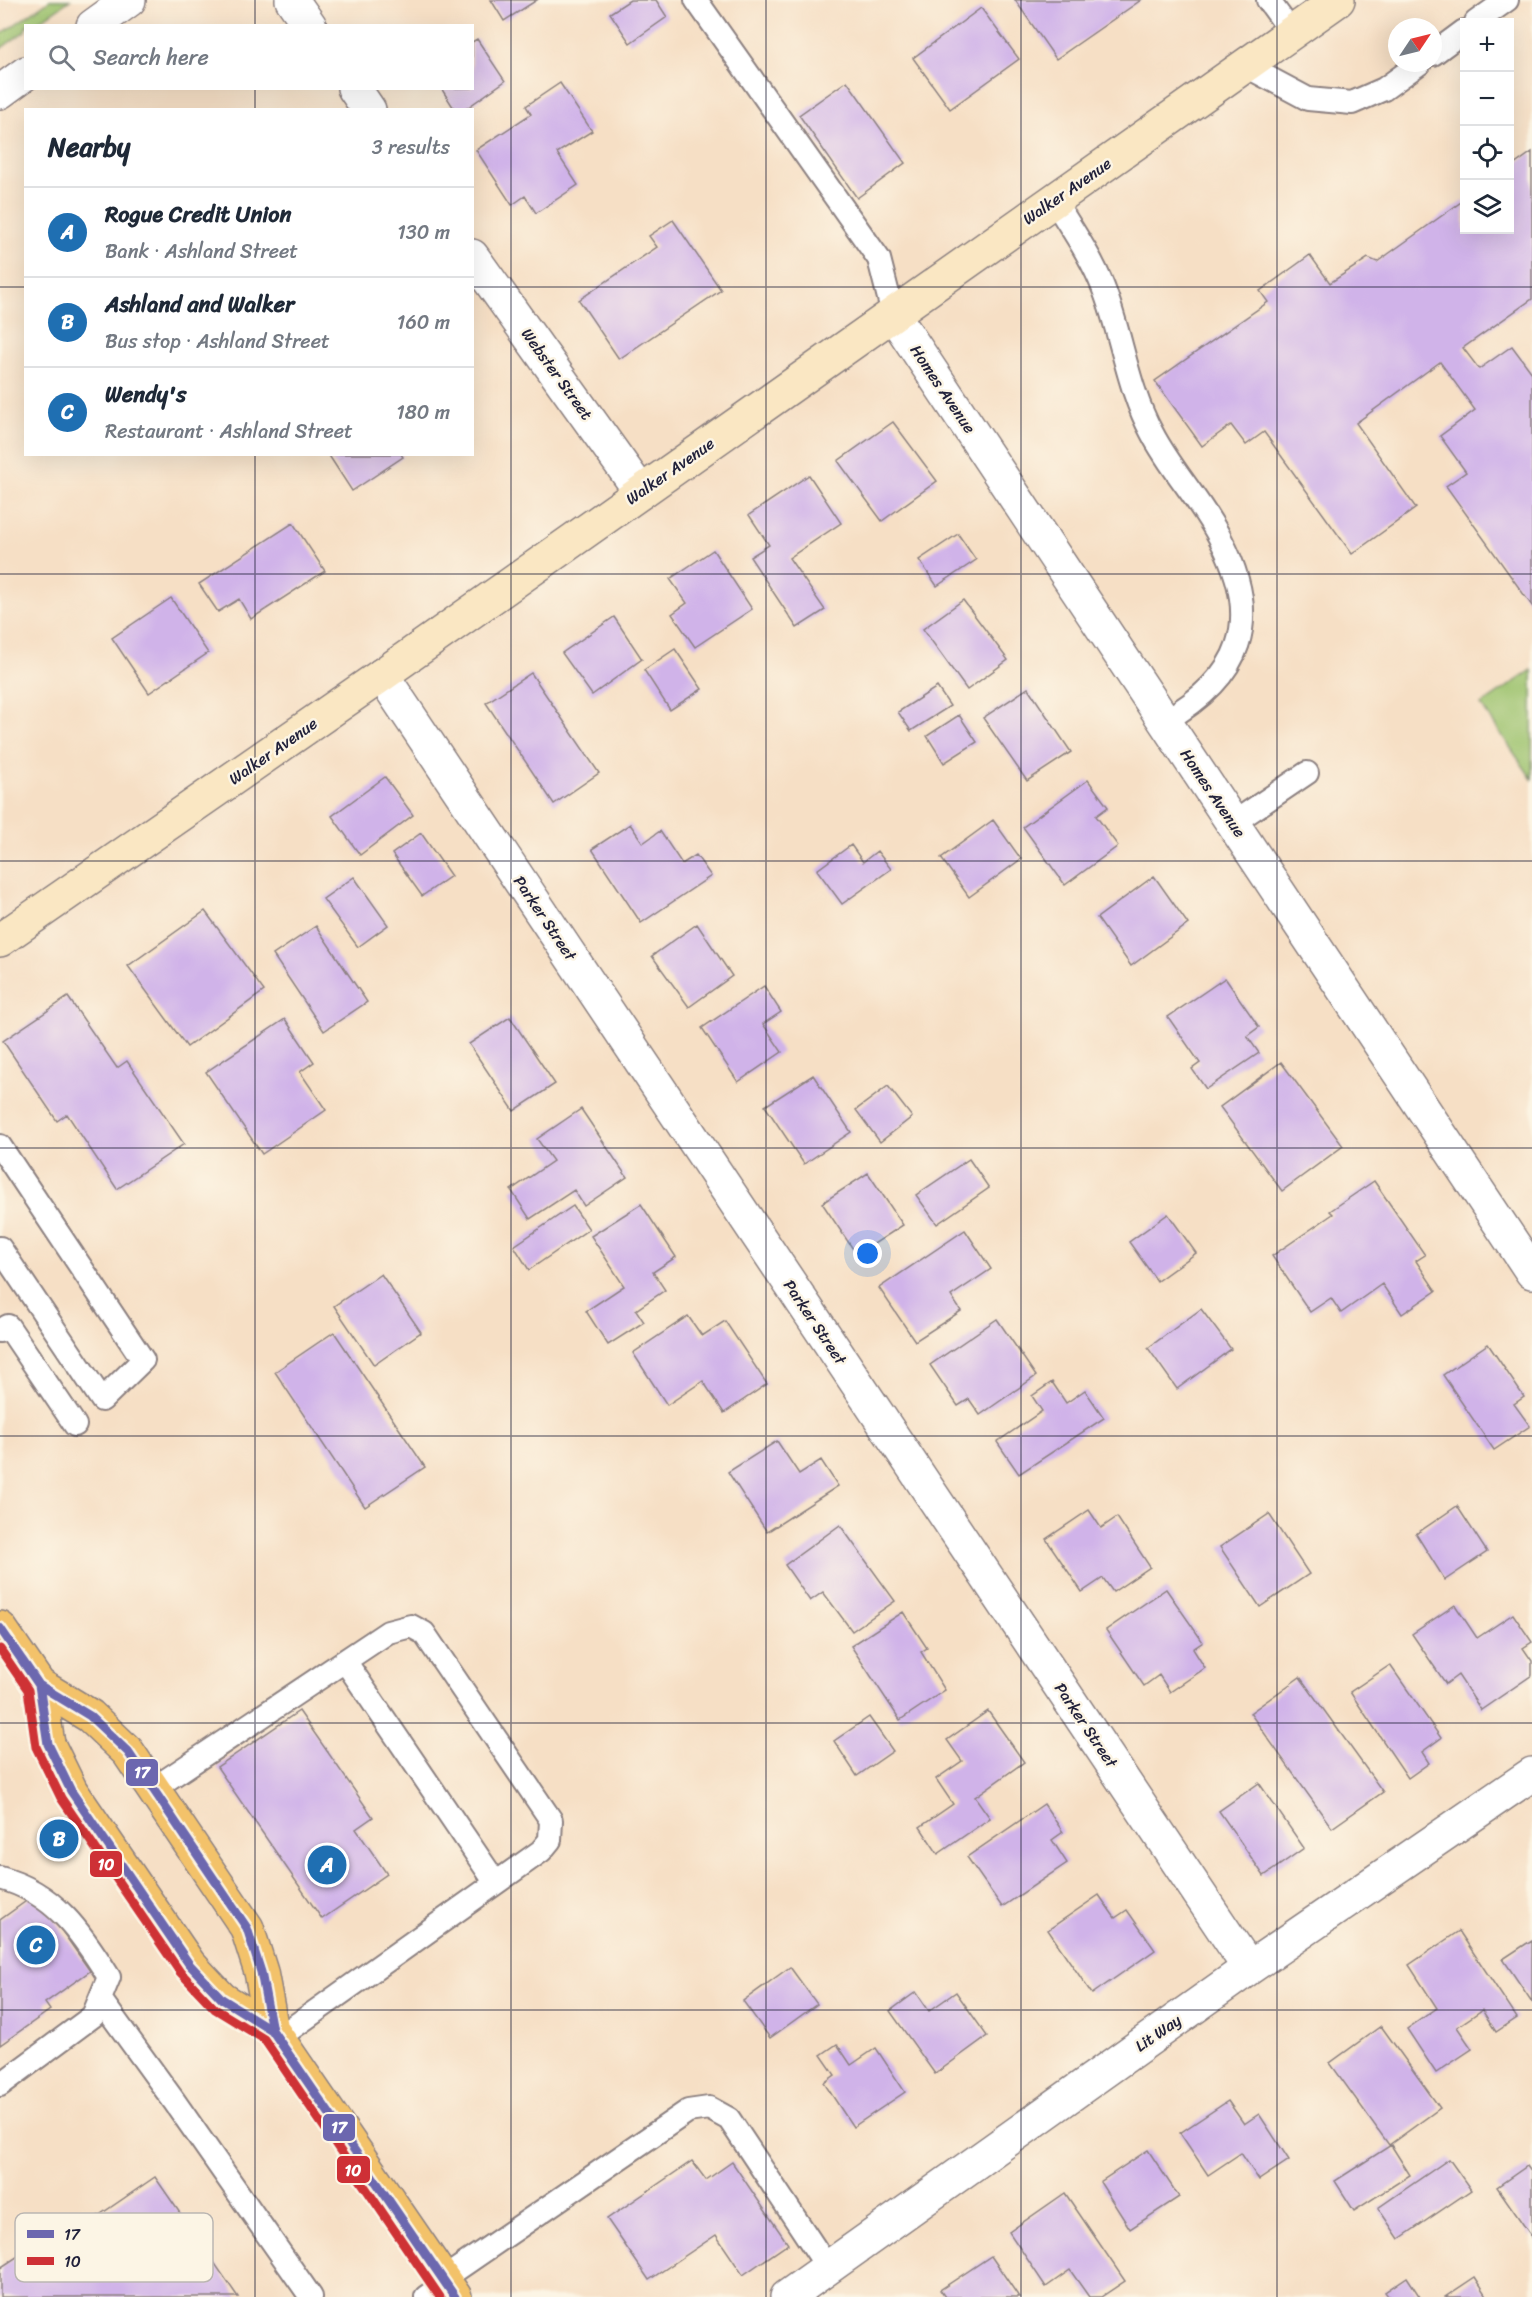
<!DOCTYPE html>
<meta charset="utf-8">
<style>
:root{--surface:#fff;--page:#f2f2f3;--text:#1f2937;--muted:#747a83;--line:#e0e1e3;--accent:#1f6fb2}
body{margin:0;font-family:Sriracha,sans-serif;background:var(--page);color:var(--text)}
.controls{position:absolute;right:18px;top:18px;display:grid;overflow:hidden;border-radius:0px;box-shadow:0 6px 24px #0002}
.controls button{width:54px;height:54px;display:grid;place-items:center;padding:0;border:0;border-bottom:2px solid var(--line);background:var(--surface);color:var(--text);font:30px sans-serif}
.compass{position:absolute;left:1388px;top:18px;width:54px;height:54px;border-radius:50%;background:var(--surface);box-shadow:0 6px 24px #0002;rotate:55deg}
.you{position:absolute;left:868px;top:1254px;width:21px;height:21px;margin:-15px;border:4px solid #fff;border-radius:50%;background:#1a73e8;box-shadow:0 0 0 9px #1a73e833}
.badge{display:grid;place-items:center;width:39px;height:39px;border-radius:50%;background:var(--accent);color:#fff;font-size:20px;font-weight:700}
.pin{position:absolute;translate:-50% -50%;border:3px solid #fff;box-shadow:0 2px 6px #0006}
.list{margin:0;padding:0;list-style:none}
h2{display:flex;justify-content:space-between;align-items:center;height:78px;margin:0;padding:0 24px;font-size:26px}
h2 small{font-size:20px;font-weight:400;color:var(--muted)}
.list li{display:grid;grid-template-columns:39px 1fr auto;gap:18px;align-items:center;box-sizing:border-box;height:90px;padding:0 24px;border-top:2px solid var(--line)}
.list b{display:block;font-size:22px;white-space:nowrap}
.list p{margin:0;font-size:20px;white-space:nowrap;color:var(--muted)}
.list em{font-size:20px;font-style:normal;color:var(--muted)}
.icon{flex:none;width:33px;height:33px;fill:none;stroke:currentColor;stroke-width:2;stroke-linecap:round;stroke-linejoin:round}
.map{position:relative;flex:none;width:1532px;height:2297px;overflow:hidden}
.search{position:absolute;background:var(--surface);box-shadow:0 6px 24px #0002;left:24px;top:24px;width:450px;height:66px;display:flex;align-items:center;gap:15px;box-sizing:border-box;padding:0 21px;border-radius:0px;color:var(--muted);font-size:22px}
.panel{position:absolute;background:var(--surface);box-shadow:0 6px 24px #0002;left:24px;top:108px;width:450px;height:348px;border-radius:0px}
.map>svg:first-child{display:block}
.green{fill:#9cc26d;stroke:#5f7254;stroke-width:1.5}
.building{fill:#d0b3e9}
.lines{fill:none;stroke-linecap:round;stroke-linejoin:round}
.lane-casing{stroke:#8c8080;stroke-width:26}
.street-casing{stroke:#8c8080;stroke-width:36}
.secondary-casing{stroke:#8c8080;stroke-width:36}
.primary-casing{stroke:#8c8080;stroke-width:36}
.lane{stroke:#fff;stroke-width:22}
.street{stroke:#fff;stroke-width:33}
.secondary{stroke:#fae7c3;stroke-width:33}
.primary{stroke:#f3c26a;stroke-width:33}
.bus-1-casing{stroke:#fcf5e5;stroke-width:14}
.bus-2-casing{stroke:#fcf5e5;stroke-width:14}
.bus-1{stroke:#6c67af;stroke-width:9}
.bus-2{stroke:#ce3036;stroke-width:9}
.grid{fill:none;stroke:#22223b;stroke-width:1.5;stroke-opacity:0.55}
.labels{text-anchor:middle;dominant-baseline:central;stroke-width:5;stroke-linejoin:round;paint-order:stroke}
.street-label{font-size:16px;fill:#22223b;stroke:#fcf5e5}
.key{fill:#fcf5e5;stroke:#bbb6b2;stroke-width:1.5}
.key-label{font-size:16px;fill:#22223b}
.line-badge{stroke:#fcf5e5;stroke-width:2}
.badge-label{font-size:16px;text-anchor:middle;font-weight:bold;fill:#fff}
</style>
<div class="map">
<svg width="1532" height="2297" viewBox="0 0 1532 2297">
<rect width="100%" height="100%" fill="#fcf5e5"/>
<filter id="ink" filterUnits="userSpaceOnUse"><feTurbulence type="fractalNoise" baseFrequency=".0167" numOctaves="2"/><feDisplacementMap in="SourceGraphic" scale="12" xChannelSelector="R" yChannelSelector="G"/><feConvolveMatrix kernelMatrix="1 2 1 2 8 2 1 2 1" color-interpolation-filters="sRGB"/></filter>
<filter id="wash" filterUnits="userSpaceOnUse"><feTurbulence type="fractalNoise" baseFrequency=".008" numOctaves="4" result="noise"/><feDisplacementMap in="SourceGraphic" scale="24" xChannelSelector="R" yChannelSelector="G"/><feGaussianBlur stdDeviation="1.35" result="paint"/><feColorMatrix in="noise" values="0 0 0 0 0 0 0 0 0 0 0 0 0 0 0 0 0 1.4 0 .05"/><feComposite in="paint" operator="in"/></filter>
<g filter="url(#wash)">
<rect width="100%" height="100%" fill="#f6dfc5"/>
<path class="green" d="M 50,0 L 70,0 L 34,25 L 26,26 L 25,31 L 0,49 L 0,35 Z
M 1532,670 L 1532,779 L 1481,705 Z"/>
<g id="blocks">
<path class="building" d="M 491,0 L 537,0 L 504,21 Z
M 630,0 L 656,0 L 667,17 L 630,43 L 610,13 Z
M 1015,0 L 1141,0 L 1056,59 Z
M 981,8 L 1019,59 L 950,109 L 913,58 Z
M 477,39 L 505,81 L 464,110 L 455,110 L 441,88 L 472,88 L 472,42 Z
M 847,81 L 905,163 L 857,198 L 799,115 Z
M 560,83 L 592,131 L 557,153 L 578,185 L 536,213 L 525,196 L 512,205 L 476,150 L 531,114 L 526,106 Z
M 1532,152 L 1532,299 L 1463,348 L 1479,369 L 1512,346 L 1532,373 L 1532,606 L 1446,486 L 1466,472 L 1440,436 L 1475,410 L 1440,362 L 1356,423 L 1416,508 L 1352,554 L 1264,432 L 1246,445 L 1231,425 L 1202,446 L 1155,381 L 1268,302 L 1260,291 L 1310,255 L 1330,283 L 1368,258 L 1377,262 L 1464,200 L 1464,230 L 1510,230 L 1510,168 Z
M 673,220 L 721,290 L 619,359 L 579,300 L 657,247 L 649,236 Z
M 893,422 L 937,481 L 882,521 L 838,461 Z
M 328,454 L 401,454 L 403,457 L 352,491 Z
M 809,475 L 841,523 L 789,558 L 825,610 L 797,628 L 750,557 L 769,545 L 749,515 Z
M 293,523 L 325,571 L 251,619 L 239,599 L 218,612 L 199,584 Z
M 958,534 L 976,560 L 937,586 L 919,560 Z
M 713,550 L 752,609 L 695,647 L 672,614 L 687,603 L 670,579 Z
M 171,598 L 208,653 L 149,693 L 112,638 Z
M 963,600 L 1008,660 L 967,690 L 923,629 Z
M 614,617 L 642,659 L 592,695 L 562,653 Z
M 675,649 L 702,689 L 670,710 L 644,670 Z
M 531,673 L 599,773 L 554,804 L 486,703 Z
M 937,687 L 950,706 L 911,731 L 898,712 Z
M 1028,688 L 1071,752 L 1027,781 L 983,718 Z
M 959,715 L 977,742 L 944,763 L 927,736 Z
M 385,777 L 413,815 L 360,855 L 332,816 Z
M 1088,780 L 1108,807 L 1096,816 L 1118,846 L 1065,885 L 1023,827 Z
M 993,820 L 1021,859 L 969,897 L 941,858 Z
M 630,824 L 643,843 L 660,831 L 682,864 L 696,855 L 711,876 L 641,923 L 592,849 Z
M 421,833 L 451,876 L 422,896 L 392,854 Z
M 851,845 L 863,862 L 877,851 L 891,869 L 842,904 L 817,870 Z
M 1154,876 L 1188,924 L 1131,966 L 1097,918 Z
M 354,877 L 388,925 L 358,947 L 323,899 Z
M 205,911 L 264,991 L 187,1047 L 128,966 Z
M 697,924 L 732,976 L 689,1007 L 652,956 Z
M 316,926 L 367,1002 L 324,1031 L 273,955 Z
M 1225,978 L 1259,1027 L 1247,1036 L 1259,1053 L 1206,1089 L 1192,1069 L 1200,1063 L 1168,1017 Z
M 764,986 L 781,1012 L 763,1024 L 782,1052 L 738,1082 L 702,1028 Z
M 68,997 L 117,1068 L 127,1061 L 184,1144 L 117,1189 L 67,1114 L 57,1121 L 3,1041 Z
M 510,1017 L 555,1084 L 514,1111 L 469,1044 Z
M 285,1019 L 314,1062 L 300,1072 L 326,1110 L 262,1154 L 206,1072 Z
M 1281,1062 L 1343,1146 L 1282,1191 L 1220,1107 Z
M 813,1075 L 851,1132 L 804,1164 L 765,1106 Z
M 888,1086 L 912,1117 L 880,1142 L 856,1110 Z
M 581,1109 L 627,1177 L 584,1206 L 574,1190 L 530,1219 L 511,1190 L 553,1161 L 537,1139 Z
M 969,1159 L 989,1188 L 937,1224 L 916,1195 Z
M 868,1173 L 903,1225 L 857,1255 L 822,1203 Z
M 1374,1181 L 1425,1255 L 1416,1261 L 1436,1291 L 1402,1314 L 1382,1284 L 1341,1313 L 1331,1298 L 1310,1312 L 1272,1256 L 1333,1214 L 1330,1211 Z
M 641,1204 L 676,1257 L 653,1272 L 665,1290 L 636,1310 L 644,1322 L 608,1345 L 586,1311 L 624,1286 L 591,1236 Z
M 573,1206 L 589,1229 L 529,1270 L 514,1246 Z
M 1168,1214 L 1196,1253 L 1157,1281 L 1129,1242 Z
M 965,1230 L 991,1269 L 951,1296 L 961,1311 L 915,1341 L 879,1288 Z
M 381,1274 L 421,1332 L 374,1365 L 334,1306 Z
M 1201,1309 L 1231,1349 L 1177,1389 L 1148,1348 Z
M 688,1316 L 702,1336 L 725,1321 L 767,1384 L 724,1413 L 703,1381 L 667,1405 L 633,1353 Z
M 997,1319 L 1036,1376 L 980,1415 L 969,1399 L 958,1406 L 930,1365 Z
M 334,1332 L 425,1467 L 365,1507 L 275,1372 Z
M 1488,1344 L 1524,1397 L 1514,1404 L 1530,1426 L 1494,1450 L 1443,1375 Z
M 1052,1382 L 1066,1403 L 1085,1390 L 1104,1418 L 1019,1474 L 997,1442 L 1042,1411 L 1032,1396 Z
M 777,1441 L 799,1474 L 821,1460 L 838,1486 L 767,1532 L 728,1472 Z
M 1457,1506 L 1487,1552 L 1445,1580 L 1416,1534 Z
M 1089,1510 L 1101,1528 L 1117,1517 L 1150,1567 L 1113,1592 L 1103,1578 L 1082,1592 L 1046,1539 Z
M 1269,1514 L 1309,1574 L 1260,1607 L 1220,1547 Z
M 840,1525 L 895,1601 L 852,1631 L 823,1592 L 810,1601 L 785,1565 Z
M 1166,1589 L 1203,1642 L 1193,1649 L 1205,1668 L 1170,1692 L 1159,1675 L 1144,1686 L 1106,1630 Z
M 1455,1605 L 1477,1638 L 1513,1614 L 1532,1642 L 1523,1648 L 1532,1661 L 1532,1675 L 1481,1710 L 1458,1675 L 1446,1684 L 1412,1634 Z
M 903,1612 L 927,1648 L 921,1652 L 945,1690 L 900,1720 L 851,1646 Z
M 1390,1665 L 1441,1738 L 1422,1752 L 1429,1763 L 1408,1778 L 1350,1692 Z
M 1300,1677 L 1383,1792 L 1332,1828 L 1250,1713 Z
M 299,1711 L 373,1817 L 356,1829 L 387,1874 L 322,1919 L 217,1767 Z
M 988,1711 L 1024,1762 L 975,1797 L 990,1818 L 938,1854 L 920,1827 L 953,1804 L 936,1779 L 962,1761 L 947,1740 Z
M 869,1717 L 893,1751 L 857,1776 L 834,1741 Z
M 1259,1783 L 1304,1848 L 1264,1876 L 1219,1811 Z
M 1044,1804 L 1063,1832 L 1052,1840 L 1067,1863 L 1002,1907 L 967,1857 Z
M 36,1894 L 90,1971 L 45,2003 L 50,2010 L 0,2045 L 0,1920 Z
M 1099,1895 L 1115,1918 L 1127,1910 L 1155,1950 L 1092,1994 L 1048,1930 Z
M 1459,1931 L 1517,2018 L 1496,2032 L 1482,2010 L 1457,2027 L 1472,2049 L 1436,2073 L 1407,2029 L 1437,2008 L 1409,1965 Z
M 1532,1940 L 1532,2002 L 1503,1959 Z
M 790,1967 L 817,2004 L 770,2038 L 743,2001 Z
M 916,1992 L 929,2011 L 956,1992 L 987,2036 L 935,2074 L 890,2011 Z
M 1381,2026 L 1440,2108 L 1389,2145 L 1330,2063 Z
M 837,2044 L 851,2065 L 876,2048 L 905,2092 L 853,2127 L 824,2083 L 835,2075 L 821,2055 Z
M 1228,2101 L 1244,2124 L 1259,2114 L 1289,2160 L 1259,2180 L 1241,2153 L 1208,2175 L 1180,2133 Z
M 1391,2145 L 1410,2175 L 1354,2211 L 1335,2181 Z
M 1148,2150 L 1179,2197 L 1130,2229 L 1100,2182 Z
M 1449,2159 L 1471,2190 L 1399,2239 L 1378,2208 Z
M 692,2161 L 706,2180 L 732,2162 L 788,2244 L 743,2275 L 716,2235 L 649,2280 L 607,2219 Z
M 1527,2166 L 1532,2173 L 1532,2237 L 1497,2187 Z
M 155,2177 L 238,2297 L 0,2297 L 0,2268 L 32,2247 L 46,2267 L 92,2235 L 85,2225 Z
M 1065,2193 L 1125,2281 L 1101,2297 L 1089,2297 L 1070,2270 L 1046,2287 L 1009,2232 Z
M 991,2256 L 1019,2297 L 945,2297 L 940,2290 Z
M 1407,2277 L 1420,2297 L 1389,2297 L 1385,2292 Z
M 1475,2277 L 1488,2297 L 1445,2297 Z"/>
</g>
</g>
<g filter="url(#ink)">
<use href="#blocks" fill-opacity="0" stroke="#8c8080" stroke-width="1.5"/>
<g class="lines">
<g class="lane-casing">
<path id="lane" d="M 696,0 L 879,259 L 893,314
M 1268,0 L 1292,33
M 1476,22 L 1507,0
M 1433,54 L 1464,31
M 1246,66 L 1308,99 L 1352,103 L 1384,89 L 1420,63
M 1054,200 C 1071,228 1091,256 1103,287 C 1122,335 1127,387 1152,433 C 1171,470 1202,502 1221,540 C 1263,621 1242,677 1164,721
M 1233,823 L 1307,773
M 0,1146 L 143,1360 L 102,1400 L 0,1248
M 0,1331 L 8,1326 L 75,1425
M 345,1661 L 496,1883
M 153,1789 L 388,1632 L 411,1626 L 424,1633 L 551,1820 L 550,1840 L 541,1851 L 278,2038
M 0,1878 C 54,1892 81,1932 109,1977 L 93,2016 L 0,2085
M 100,1999 L 174,2101 L 311,2297
M 443,2279 L 688,2111 L 709,2108 L 729,2119 L 828,2268
M 426,2297 L 446,2283"/>
</g>
<g class="street-casing">
<path id="street" d="M 292,0 L 310,26
M 93,26 L 129,0
M 354,88 L 369,110
M 0,92 L 26,73
M 472,256 L 641,492
M 893,314 L 1532,1272
M 382,675 L 1249,1968
M 787,2297 L 1249,1968 L 1532,1774"/>
</g>
<g class="secondary-casing">
<path id="secondary" d="M 0,940 L 382,675 L 1338,0"/>
</g>
<g class="primary-casing">
<path id="primary" d="M 0,1628 L 39,1685 L 90,1716 L 128,1752 L 247,1928 L 261,1972 L 272,2030
M 39,1685 L 48,1744 L 71,1791 L 189,1964 L 222,1999 L 272,2030 L 455,2297"/>
</g>
<use href="#lane" class="lane"/>
<use href="#street" class="street"/>
<use href="#secondary" class="secondary"/>
<use href="#primary" class="primary"/>
<g class="bus-1-casing">
<path id="bus-1" d="M 0,1628 L 39,1685 L 90,1716 L 128,1752 L 247,1928 L 261,1972 L 272,2030 L 455,2297
M 22,1660 L 39,1685 L 48,1744 L 71,1791 L 189,1964 L 222,1999 L 272,2030 L 287,2052"/>
</g>
<g class="bus-2-casing">
<path id="bus-2" d="M 0,1649 L 28,1690 L 36,1747 L 61,1798 L 180,1972 L 215,2009 L 264,2039 L 440,2297"/>
</g>
<use href="#bus-1" class="bus-1"/>
<use href="#bus-2" class="bus-2"/>
</g>
</g>
<path class="grid" d="M 255,0 L 255,26M 511,0 L 511,2297M 766,0 L 766,2297M 1021,0 L 1021,2297M 1277,0 L 1277,2297M 255,88 L 255,110M 0,287 L 26,287M 472,287 L 1532,287M 255,454 L 255,2297M 0,574 L 1532,574M 0,861 L 1532,861M 0,1148 L 1532,1148M 0,1436 L 1532,1436M 0,1723 L 1532,1723M 0,2010 L 1532,2010"/>
<g class="labels">
<g class="street-label">
<text transform="translate(1067 191) rotate(-35)">Walker Avenue</text>
<text transform="translate(557 374) rotate(54)">Webster Street</text>
<text transform="translate(943 389) rotate(56)">Homes Avenue</text>
<text transform="translate(670 471) rotate(-35)">Walker Avenue</text>
<text transform="translate(273 751) rotate(-35)">Walker Avenue</text>
<text transform="translate(1213 793) rotate(56)">Homes Avenue</text>
<text transform="translate(545 918) rotate(56)">Parker Street</text>
<text transform="translate(815 1322) rotate(56)">Parker Street</text>
<text transform="translate(1086 1725) rotate(56)">Parker Street</text>
<text transform="translate(1158 2033) rotate(-35)">Lit Way</text>
</g>
</g>
<rect x="15" y="2213" width="198" height="69" rx="9" class="key"/>
<rect x="27" y="2230" width="27" height="8" fill="#6c67af"/>
<rect x="27" y="2257" width="27" height="8" fill="#ce3036"/>
<g class="key-label">
<text x="64" y="2240">17</text>
<text x="64" y="2267">10</text>
</g>
<g class="line-badge">
<rect x="125" y="1758" width="34" height="29" rx="6" fill="#6c67af"/>
<rect x="89" y="1850" width="34" height="28" rx="6" fill="#ce3036"/>
<rect x="322" y="2113" width="34" height="29" rx="6" fill="#6c67af"/>
<rect x="336" y="2155" width="35" height="29" rx="6" fill="#ce3036"/>
</g>
<g class="badge-label">
<text x="142" y="1778">17</text>
<text x="106" y="1870">10</text>
<text x="339" y="2133">17</text>
<text x="353" y="2176">10</text>
</g>
</svg>
<div class="controls">
<button>+</button>
<button>−</button>
<button><svg class="icon" aria-label="locate" viewBox="0 0 24 24"><circle cx="12" cy="12" r="6"/><path d="M12 2v4M12 18v4M2 12h4M18 12h4"/></svg></button>
<button><svg class="icon" aria-label="layers" viewBox="0 0 24 24"><path d="M12 4l9 5-9 5-9-5zM3 14l9 5 9-5"/></svg></button>
</div>
<svg class="compass" viewBox="-18 -18 36 36"><path d="M0-13l5 13h-10z" fill="#e53935"/><path d="M0 13l5-13h-10z" fill="#747a83"/></svg>
<div class="you"></div>
<div class="pin badge" style="left:327px;top:1865px">A</div>
<div class="pin badge" style="left:59px;top:1839px">B</div>
<div class="pin badge" style="left:36px;top:1945px">C</div>
<div class="search"><svg class="icon" aria-label="search" viewBox="0 0 24 24"><circle cx="10" cy="10" r="6"/><path d="M15 15l6 6"/></svg>Search here</div>
<section class="panel">
<h2>Nearby<small>3 results</small></h2>
<ul class="list">
<li><span class="badge">A</span><div><b>Rogue Credit Union</b><p>Bank · Ashland Street</p></div><em>130 m</em></li>
<li><span class="badge">B</span><div><b>Ashland and Walker</b><p>Bus stop · Ashland Street</p></div><em>160 m</em></li>
<li><span class="badge">C</span><div><b>Wendy's</b><p>Restaurant · Ashland Street</p></div><em>180 m</em></li>
</ul>
</section>
</div>
